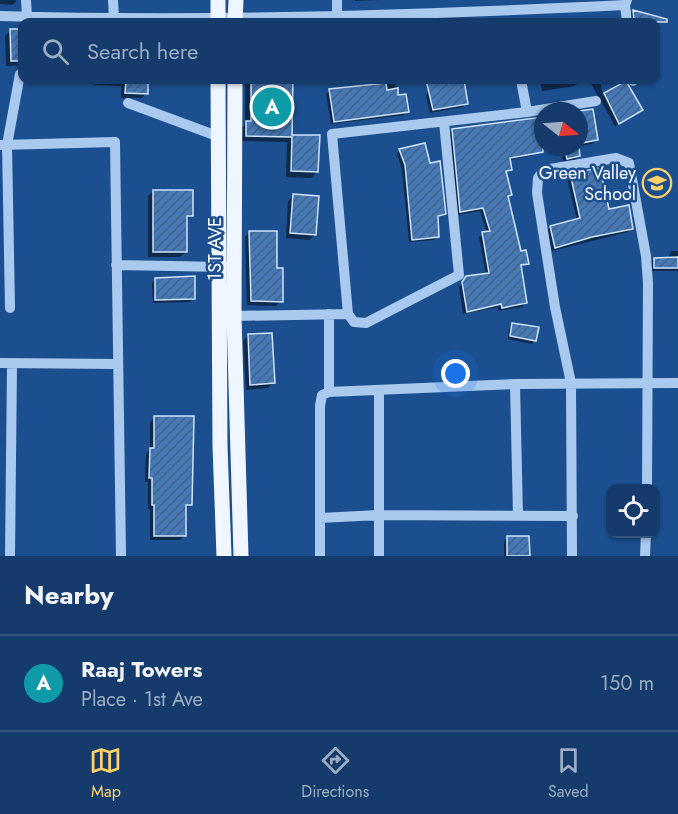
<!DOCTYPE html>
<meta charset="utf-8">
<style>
:root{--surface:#143b6b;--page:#1d4271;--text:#f1f3f6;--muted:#9dadc1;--line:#33557e;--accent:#ffd166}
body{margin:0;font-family:Jost,sans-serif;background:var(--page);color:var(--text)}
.controls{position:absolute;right:18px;bottom:18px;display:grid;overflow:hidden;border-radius:12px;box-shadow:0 2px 4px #0004}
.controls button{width:54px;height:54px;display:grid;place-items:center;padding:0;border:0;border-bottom:2px solid var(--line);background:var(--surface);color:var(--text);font:30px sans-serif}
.compass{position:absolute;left:534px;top:102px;width:54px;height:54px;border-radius:50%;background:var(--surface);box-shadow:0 2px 4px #0004;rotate:107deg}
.you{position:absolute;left:456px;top:374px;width:21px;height:21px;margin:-15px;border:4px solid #fff;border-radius:50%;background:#1a73e8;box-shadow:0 0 0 9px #1a73e833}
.badge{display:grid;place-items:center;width:39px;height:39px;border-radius:50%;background:var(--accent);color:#fff;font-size:20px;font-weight:700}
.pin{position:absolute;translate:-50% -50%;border:3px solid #fff;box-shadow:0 2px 6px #0006}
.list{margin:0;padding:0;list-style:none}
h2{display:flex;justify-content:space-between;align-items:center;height:78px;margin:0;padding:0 24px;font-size:26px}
h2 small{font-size:20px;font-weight:400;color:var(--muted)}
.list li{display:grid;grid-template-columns:39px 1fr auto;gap:18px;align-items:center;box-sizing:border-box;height:96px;padding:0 24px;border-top:2px solid var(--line)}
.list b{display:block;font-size:22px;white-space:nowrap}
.list p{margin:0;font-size:20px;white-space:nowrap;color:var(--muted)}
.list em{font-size:20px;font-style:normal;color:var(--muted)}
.icon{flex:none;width:33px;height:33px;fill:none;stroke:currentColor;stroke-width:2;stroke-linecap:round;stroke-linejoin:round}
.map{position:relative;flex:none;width:678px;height:556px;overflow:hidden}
.search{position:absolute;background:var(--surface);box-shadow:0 2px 4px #0004;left:18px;right:18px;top:18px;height:66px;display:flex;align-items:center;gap:15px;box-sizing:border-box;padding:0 21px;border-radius:12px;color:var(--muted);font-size:22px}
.sheet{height:174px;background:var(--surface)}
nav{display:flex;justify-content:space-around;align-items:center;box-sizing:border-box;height:84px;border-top:2px solid var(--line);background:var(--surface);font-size:16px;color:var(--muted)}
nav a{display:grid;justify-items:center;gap:3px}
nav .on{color:var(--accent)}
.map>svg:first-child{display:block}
.shadow{fill:#0007}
.building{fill:url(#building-hatch);stroke:#cfe3fa;stroke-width:1.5}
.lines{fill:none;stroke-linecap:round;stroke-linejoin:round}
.minor{stroke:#a9c9ee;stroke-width:10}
.major{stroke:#f0f6ff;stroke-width:15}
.labels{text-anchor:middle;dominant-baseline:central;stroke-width:5;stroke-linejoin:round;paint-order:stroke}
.poi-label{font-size:18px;fill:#fff;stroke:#1b4f8f;text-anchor:end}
.street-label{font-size:18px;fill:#fff;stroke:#1b4f8f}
</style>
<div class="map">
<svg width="678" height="556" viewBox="0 0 678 556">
<defs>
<pattern id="building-hatch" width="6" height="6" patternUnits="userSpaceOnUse" patternTransform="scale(1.5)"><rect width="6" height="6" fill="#4478b7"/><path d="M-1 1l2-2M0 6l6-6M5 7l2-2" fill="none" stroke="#486282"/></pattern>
</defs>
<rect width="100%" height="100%" fill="#1b4f8f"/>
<path class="shadow" d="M 0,0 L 16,0 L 16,2 L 12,5 L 0,4 Z
M 355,0 L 380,0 L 355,1 Z
M 634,11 L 660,18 L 656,33 L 656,22 L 630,22 L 630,15 Z
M 604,20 L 605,22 L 590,22 L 591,21 Z
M 11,30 L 22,30 L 22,65 L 6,66 L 5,36 Z
M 93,80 L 146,80 L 146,93 L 142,98 L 121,98 L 121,86 L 93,85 Z
M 245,80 L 291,80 L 291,136 L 318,136 L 317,172 L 311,178 L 286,177 L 287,142 L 241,141 L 241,129 L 245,124 Z
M 540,80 L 584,80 L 574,86 L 542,91 Z
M 589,80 L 600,80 L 603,96 L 625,83 L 637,113 L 615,126 Z
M 395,83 L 397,97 L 407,112 L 404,115 L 331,124 L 326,94 L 329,91 Z
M 429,91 L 466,103 L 463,107 L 430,113 L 426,95 Z
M 592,111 L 596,140 L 592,144 L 579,146 L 579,113 Z
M 543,118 L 543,147 L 554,147 L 537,150 L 534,155 L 509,160 L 510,169 L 505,173 L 510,195 L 507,198 L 520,252 L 527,263 L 520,267 L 526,303 L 522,307 L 498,311 L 498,307 L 463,314 L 459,287 L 463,282 L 486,275 L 479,237 L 487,233 L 480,211 L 457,215 L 449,134 L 453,130 Z
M 560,147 L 577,147 L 579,156 L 575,160 L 563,161 Z
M 400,150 L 444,214 L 436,218 L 438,236 L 434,240 L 409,242 L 402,170 L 397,154 Z
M 571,175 L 608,211 L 632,228 L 628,232 L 552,251 L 547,230 L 551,227 L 577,221 L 567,178 Z
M 153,191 L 191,215 L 186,220 L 186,252 L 180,257 L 148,257 L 148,196 Z
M 294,196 L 315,235 L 309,240 L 286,238 L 288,201 Z
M 249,233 L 276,269 L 281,301 L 276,306 L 247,305 L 245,237 Z
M 671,251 L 678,251 L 678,271 L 652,271 L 651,262 L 654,259 L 668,259 Z
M 156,279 L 194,298 L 190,302 L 153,303 L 152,283 Z
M 513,325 L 535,340 L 532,344 L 508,339 L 509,328 Z
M 248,336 L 273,383 L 268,388 L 246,390 L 243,341 Z
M 155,418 L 191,504 L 184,509 L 184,536 L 180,540 L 150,540 L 150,509 L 148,509 L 148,482 L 145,482 L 146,454 L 150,450 L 150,422 Z
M 507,538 L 528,556 L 504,556 L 504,541 Z"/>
<path class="building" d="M 633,10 L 667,19 L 667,22 L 634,22 Z
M 10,29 L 22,29 L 22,61 L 11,61 Z
M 126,80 L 148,80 L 148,94 L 125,93 Z
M 251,80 L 293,80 L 292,135 L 320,135 L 318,172 L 291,171 L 292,137 L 246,136 L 246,121 L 251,121 Z
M 426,80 L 464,80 L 468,104 L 433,110 Z
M 626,81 L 643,110 L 619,124 L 604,93 Z
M 386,83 L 387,90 L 398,88 L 398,95 L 406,94 L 409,112 L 334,122 L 329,89 Z
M 593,109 L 598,140 L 582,143 L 579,111 Z
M 543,117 L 543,152 L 510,158 L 512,170 L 506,171 L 512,195 L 508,196 L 521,251 L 526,250 L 529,264 L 521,265 L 527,303 L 502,308 L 501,304 L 467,312 L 462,282 L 466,276 L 489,273 L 482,232 L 490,231 L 483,208 L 460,212 L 452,129 Z
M 425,143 L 430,163 L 440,161 L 446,214 L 438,216 L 439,237 L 412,240 L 405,165 L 399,149 Z
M 564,147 L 579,147 L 580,156 L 567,159 Z
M 600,168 L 609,209 L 629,205 L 633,229 L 592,237 L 555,248 L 550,226 L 580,218 L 570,173 Z
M 153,190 L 193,190 L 193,216 L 187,216 L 187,252 L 153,252 Z
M 293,194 L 319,196 L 316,235 L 290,233 Z
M 249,231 L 277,231 L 277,268 L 283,268 L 283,302 L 251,301 Z
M 678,257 L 678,268 L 654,268 L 654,258 Z
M 195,276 L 195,299 L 155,300 L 155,278 Z
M 512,323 L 539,327 L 536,341 L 510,336 Z
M 272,333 L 275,383 L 250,385 L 248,334 Z
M 154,416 L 194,416 L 192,505 L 186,505 L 186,536 L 154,536 L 154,505 L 152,505 L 152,478 L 149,478 L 150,448 L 154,448 Z
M 507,536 L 529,536 L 530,556 L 507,556 Z"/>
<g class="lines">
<path class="minor" d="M 26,0 L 27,16
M 113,0 L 114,19
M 625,5 L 627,22
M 337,15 L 337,0
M 0,16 C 208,22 417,15 625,5 L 627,0
M 633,80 L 633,81
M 128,103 L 217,136
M 527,112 L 596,101
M 444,122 L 459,275 L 366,323 L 354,322 L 348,314 L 332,134 L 527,112 L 521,80
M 0,145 L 115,142 L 121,556
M 116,265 L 225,267
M 10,308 L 7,145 L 20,74
M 329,314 L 329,392
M 234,316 L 348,314
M 0,363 L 118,364
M 515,384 L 518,516
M 320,518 L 379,515 L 573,516
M 10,556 L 12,365
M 320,556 L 320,406 L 322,395 L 329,392 L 515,384 L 678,383
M 379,556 L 379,391
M 572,556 L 571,383 L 555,307 L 537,193 L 538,178 L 544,170 L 616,158 L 629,163 L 646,256 L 648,283 L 647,488
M 645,556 L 646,534"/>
<path class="major" d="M 218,22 L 218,0
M 235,22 L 236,0
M 218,80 L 220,446 L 224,556
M 235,80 L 234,316 L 241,556"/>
</g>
<defs>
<g id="school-ring" transform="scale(1.5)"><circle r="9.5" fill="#1b4f8f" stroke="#ffd166" stroke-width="1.5"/><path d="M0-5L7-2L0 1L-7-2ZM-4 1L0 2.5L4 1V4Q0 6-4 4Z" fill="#ffd166"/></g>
</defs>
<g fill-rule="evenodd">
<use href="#school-ring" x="657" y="183"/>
</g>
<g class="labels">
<g class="poi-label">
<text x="636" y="173">Green Valley<tspan x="636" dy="21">School</tspan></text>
</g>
<g class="street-label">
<text transform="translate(215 249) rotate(-90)">1ST AVE</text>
</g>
</g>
</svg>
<div class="controls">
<button><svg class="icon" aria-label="locate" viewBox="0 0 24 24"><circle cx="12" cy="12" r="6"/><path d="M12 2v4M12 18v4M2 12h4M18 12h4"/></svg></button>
</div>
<svg class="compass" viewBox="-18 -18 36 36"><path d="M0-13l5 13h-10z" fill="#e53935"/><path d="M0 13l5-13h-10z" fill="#9dadc1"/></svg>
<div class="you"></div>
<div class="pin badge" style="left:272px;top:107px;background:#0f9aa8">A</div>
<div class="search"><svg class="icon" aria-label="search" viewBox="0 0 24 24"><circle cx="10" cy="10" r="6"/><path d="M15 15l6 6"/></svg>Search here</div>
</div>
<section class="sheet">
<h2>Nearby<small></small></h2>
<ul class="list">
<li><span class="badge" style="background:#0f9aa8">A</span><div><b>Raaj Towers</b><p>Place · 1st Ave</p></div><em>150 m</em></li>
</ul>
</section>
<nav>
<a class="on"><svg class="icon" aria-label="map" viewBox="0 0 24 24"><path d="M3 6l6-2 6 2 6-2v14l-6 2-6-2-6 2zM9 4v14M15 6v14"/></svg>Map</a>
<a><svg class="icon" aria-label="directions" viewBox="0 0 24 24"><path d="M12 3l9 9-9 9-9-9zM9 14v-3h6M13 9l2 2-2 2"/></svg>Directions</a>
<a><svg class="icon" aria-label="saved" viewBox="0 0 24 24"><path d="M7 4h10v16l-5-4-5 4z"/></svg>Saved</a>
</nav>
